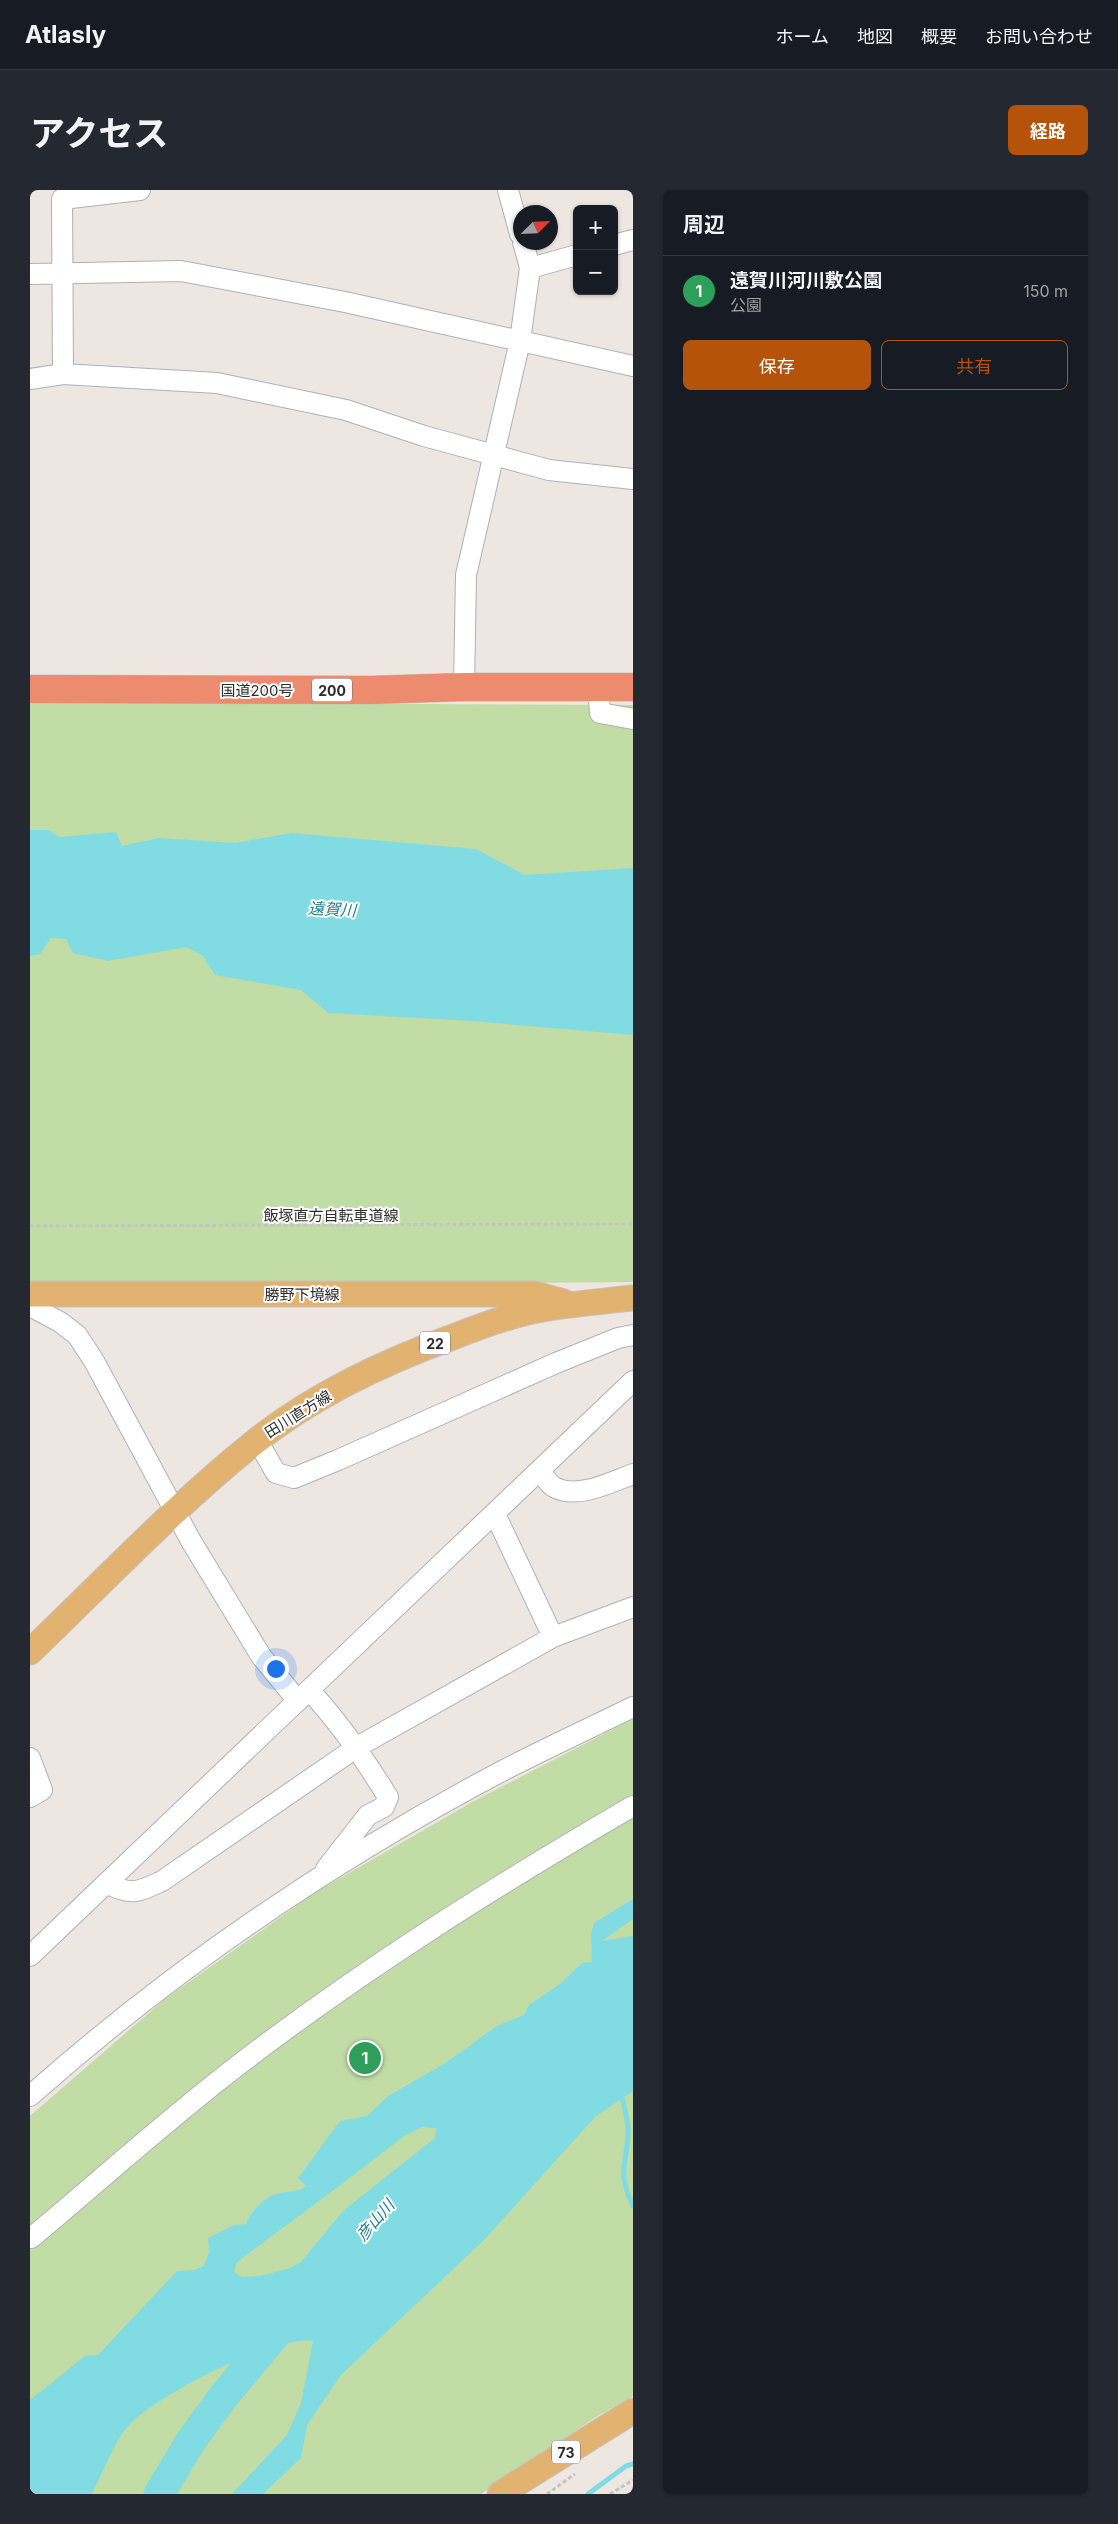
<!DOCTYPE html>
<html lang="ja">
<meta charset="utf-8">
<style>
:root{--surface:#171b24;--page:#242831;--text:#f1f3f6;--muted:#9ea1a6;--line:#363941;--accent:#b45309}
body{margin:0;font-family:Inter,"Noto Sans JP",sans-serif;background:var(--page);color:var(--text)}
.controls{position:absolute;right:15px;top:15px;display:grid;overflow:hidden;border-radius:8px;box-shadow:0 1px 4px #0004}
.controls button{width:45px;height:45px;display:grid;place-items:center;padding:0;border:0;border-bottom:1px solid var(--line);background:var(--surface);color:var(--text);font:25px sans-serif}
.compass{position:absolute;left:483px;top:15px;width:45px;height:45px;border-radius:50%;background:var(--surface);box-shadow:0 1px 4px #0004;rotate:66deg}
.you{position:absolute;left:245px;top:1478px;width:18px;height:18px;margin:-12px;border:4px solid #fff;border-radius:50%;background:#1a73e8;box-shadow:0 0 0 8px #1a73e833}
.badge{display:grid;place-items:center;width:32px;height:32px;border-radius:50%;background:var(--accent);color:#fff;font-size:16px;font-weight:700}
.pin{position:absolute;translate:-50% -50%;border:2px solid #fff;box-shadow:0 1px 5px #0006}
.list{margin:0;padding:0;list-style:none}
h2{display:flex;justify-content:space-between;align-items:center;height:65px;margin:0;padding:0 20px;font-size:21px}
h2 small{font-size:16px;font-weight:400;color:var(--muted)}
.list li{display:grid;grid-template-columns:32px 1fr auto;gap:15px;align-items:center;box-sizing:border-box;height:70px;padding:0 20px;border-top:1px solid var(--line)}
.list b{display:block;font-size:19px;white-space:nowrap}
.list p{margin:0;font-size:16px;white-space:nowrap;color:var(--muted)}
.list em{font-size:16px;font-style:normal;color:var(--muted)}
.actions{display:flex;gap:10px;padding:15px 20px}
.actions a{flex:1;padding:11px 0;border:1px solid var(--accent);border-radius:8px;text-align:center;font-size:18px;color:var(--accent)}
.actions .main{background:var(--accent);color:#fff}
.map{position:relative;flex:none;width:603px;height:2304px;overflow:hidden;border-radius:8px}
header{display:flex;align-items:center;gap:30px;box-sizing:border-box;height:70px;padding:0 25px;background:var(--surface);border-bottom:1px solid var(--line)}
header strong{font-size:24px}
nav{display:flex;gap:28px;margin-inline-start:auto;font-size:18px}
.intro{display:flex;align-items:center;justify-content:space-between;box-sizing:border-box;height:120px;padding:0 30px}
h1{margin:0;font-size:35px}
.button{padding:12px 22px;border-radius:8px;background:var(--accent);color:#fff;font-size:18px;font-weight:700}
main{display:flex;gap:30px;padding:0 30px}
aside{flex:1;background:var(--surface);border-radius:8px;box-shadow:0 1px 4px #0004}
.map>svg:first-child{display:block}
.green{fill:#c2dca5}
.water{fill:#81dbe2;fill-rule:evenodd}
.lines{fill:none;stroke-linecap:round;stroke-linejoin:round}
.stream{stroke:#81dbe2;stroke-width:5}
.river{stroke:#81dbe2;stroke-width:31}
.minor-casing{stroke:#aeb1b7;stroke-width:22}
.major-casing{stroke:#c4c4c4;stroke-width:27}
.highway-casing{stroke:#c4c4c4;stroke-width:29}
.path{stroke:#c4c4c4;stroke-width:3;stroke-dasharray:4 2.5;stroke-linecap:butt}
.minor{stroke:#fff;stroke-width:20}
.major{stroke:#e2b271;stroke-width:25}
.highway{stroke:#ec8b6d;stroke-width:28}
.labels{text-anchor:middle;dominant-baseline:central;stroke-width:4;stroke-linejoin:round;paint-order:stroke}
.shield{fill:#fff;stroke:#6c6c6c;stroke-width:1}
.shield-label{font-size:14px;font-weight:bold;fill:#2d2d2d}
.street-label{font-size:15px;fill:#2d2d2d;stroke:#fff}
.water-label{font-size:16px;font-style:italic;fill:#1d7f91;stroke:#fff}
</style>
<header>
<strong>Atlasly</strong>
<nav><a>ホーム</a><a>地図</a><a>概要</a><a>お問い合わせ</a></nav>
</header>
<div class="intro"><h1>アクセス</h1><a class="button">経路</a></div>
<main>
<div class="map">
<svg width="603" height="2304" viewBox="0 0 603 2304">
<rect width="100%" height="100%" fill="#ede6e1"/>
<path class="green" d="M 0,512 L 603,515 L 603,1092 L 0,1097 Z
M 603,1529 L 603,2206 L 566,2227 L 451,2304 L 0,2304 L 0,1926 L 135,1809 L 286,1702 L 444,1611 Z"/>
<path class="water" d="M 0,640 L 18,640 L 30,647 L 86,642 L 92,656 L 129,648 L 206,653 L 261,643 L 446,659 L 495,685 L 603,678 L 603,845 L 442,831 L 298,823 L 271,800 L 185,785 L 173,766 L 156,757 L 78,771 L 43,763 L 36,749 L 21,748 L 10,764 L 0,766 Z
M 603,1709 L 603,1729 L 572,1751 L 603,1746 L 603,1901 L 565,1927 L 456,2048 L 311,2185 L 277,2235 L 271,2268 L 233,2304 L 202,2304 L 257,2245 L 271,2213 L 283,2151 C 242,2145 127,2205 98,2236 C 87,2247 70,2288 62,2304 L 0,2304 L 0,2210 L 55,2166 L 68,2165 L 147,2081 L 164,2080 L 174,2076 L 179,2062 L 178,2048 L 204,2035 L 216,2034 C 219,2023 234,2008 246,2004 C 256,2001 267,2003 276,1996 L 268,1988 L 310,1931 L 337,1926 L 358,1906 L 414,1874 L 467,1836 L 494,1825 L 499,1815 L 530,1794 L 552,1773 L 562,1772 L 561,1744 L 564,1733 ZM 392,1937 L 406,1938 L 405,1948 L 314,2020 L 270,2073 L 257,2079 L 230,2086 L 212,2087 L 204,2082 L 207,2072 L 312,1994 L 374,1946 Z"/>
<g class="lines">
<path class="stream" d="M 591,1902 C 593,1914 597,1926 598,1937 C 599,1972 585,1978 603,2016
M 558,2304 L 596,2276 L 603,2274"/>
<path class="river" d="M 129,2304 L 161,2251 L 193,2207 L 257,2130"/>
<g class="minor-casing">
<path id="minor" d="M 478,0 L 490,44
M 584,55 L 603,50
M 500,78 L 547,65
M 0,84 L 151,81 L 315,112 L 603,176
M 33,184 L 32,9 L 110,0
M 0,189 L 33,184 L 187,193 L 316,220 L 394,246 L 519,280 L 603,289
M 434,497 L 436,385 L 490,151 L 500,78 L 493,52
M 568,497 L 570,523 L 603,529
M 0,1116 L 30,1132 L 47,1145 L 64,1171 L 161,1351 L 231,1466 L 268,1511
M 227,1250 L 246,1283 L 264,1288 L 308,1270 L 526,1173 L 588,1148 L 603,1145
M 510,1281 C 514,1286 520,1296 526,1298 C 549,1309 581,1292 603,1284
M 465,1324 L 523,1447
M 279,1500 C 310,1533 334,1568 358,1607 L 354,1617 L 338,1625 L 296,1679
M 0,1568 L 12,1600 L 0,1607
M 78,1694 C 102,1706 108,1702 132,1691 L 327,1557 L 523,1447 L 603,1417
M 0,1766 L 603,1191
M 0,1906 C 143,1779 305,1669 474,1580 C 517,1558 560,1538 603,1517
M 1,2048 C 72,1989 141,1926 215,1870 C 338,1776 469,1694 603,1616"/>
</g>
<g class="major-casing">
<path id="major" d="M 0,1104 L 505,1104 L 534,1112
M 0,1462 C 74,1391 146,1315 226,1251 C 284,1205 354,1172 423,1147 C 448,1137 475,1127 502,1121 C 535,1114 569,1112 603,1108
M 470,2304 L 603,2221"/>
</g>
<g class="highway-casing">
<path id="highway" d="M 0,499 L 340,500 L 434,497 L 603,497"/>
</g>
<path class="path" d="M 0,1036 L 603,1034
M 517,2304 L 545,2284
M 580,2304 L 603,2290"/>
<use href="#minor" class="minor"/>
<use href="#major" class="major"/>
<use href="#highway" class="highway"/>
</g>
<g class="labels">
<g class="shield">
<rect x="282" y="488.5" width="40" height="23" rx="4"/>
<rect x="390" y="1141.5" width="30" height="23" rx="4"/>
<rect x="522" y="2250.5" width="28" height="23" rx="4"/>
</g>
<g class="shield-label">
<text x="302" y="500">200</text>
<text x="405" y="1153">22</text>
<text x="536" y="2262">73</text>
</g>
<g class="street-label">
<text x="227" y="500">国道200号</text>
<text x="301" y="1025">飯塚直方自転車道線</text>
<text x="272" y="1104">勝野下境線</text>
<text transform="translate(268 1224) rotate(-32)">田川直方線</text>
</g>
<g class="water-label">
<text transform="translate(302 719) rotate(3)">遠賀川</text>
<text transform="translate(345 2030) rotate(-49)">彦山川</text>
</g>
</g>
</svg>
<div class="controls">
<button>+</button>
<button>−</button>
</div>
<svg class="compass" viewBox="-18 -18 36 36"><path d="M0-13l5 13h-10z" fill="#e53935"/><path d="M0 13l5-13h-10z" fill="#9ea1a6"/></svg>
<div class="you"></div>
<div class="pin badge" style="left:335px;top:1868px;background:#2e9e5b">1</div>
</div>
<aside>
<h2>周辺<small></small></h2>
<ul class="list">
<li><span class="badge" style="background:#2e9e5b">1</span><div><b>遠賀川河川敷公園</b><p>公園</p></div><em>150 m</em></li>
</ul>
<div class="actions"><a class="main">保存</a><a>共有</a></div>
</aside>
</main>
